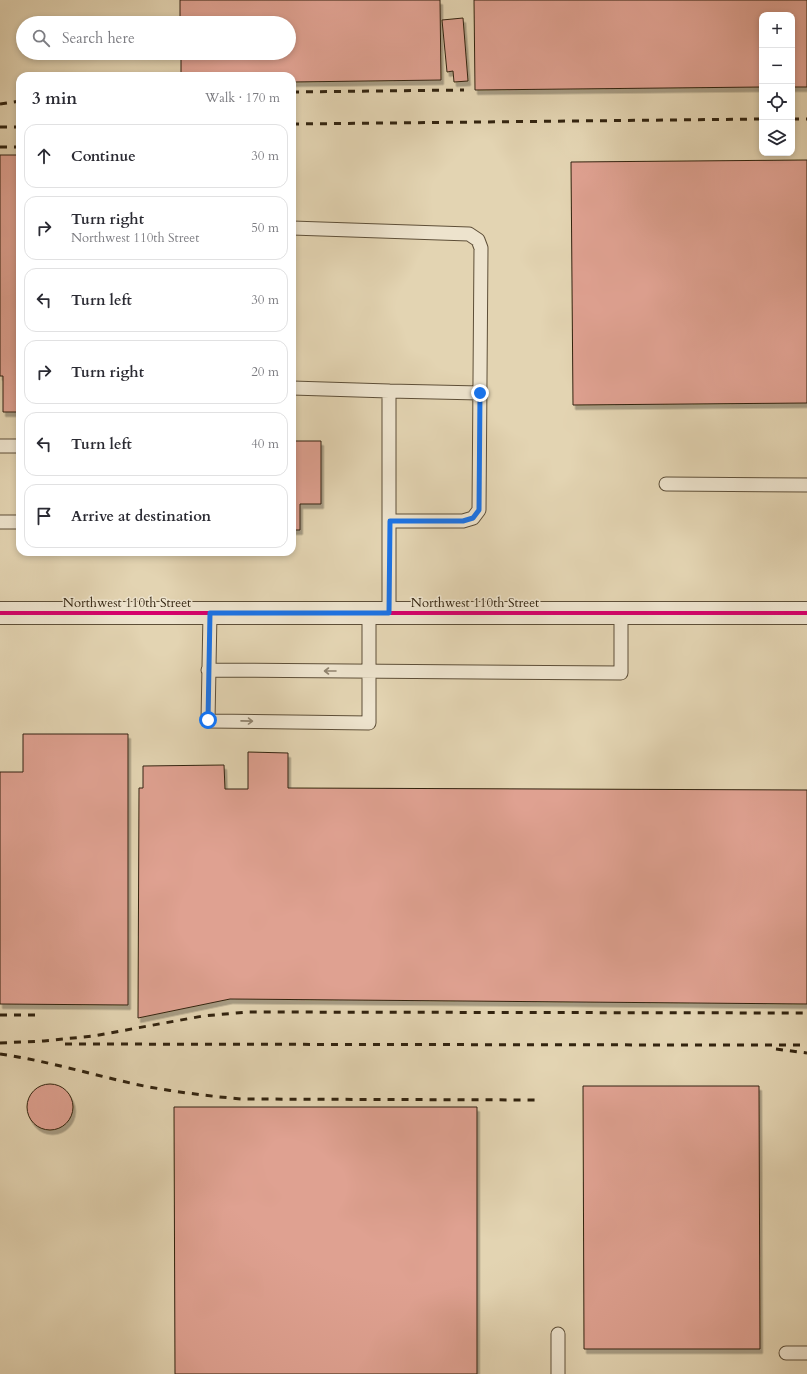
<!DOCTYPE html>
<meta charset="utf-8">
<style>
:root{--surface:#fff;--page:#f7f7f7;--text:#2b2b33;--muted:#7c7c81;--line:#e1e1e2}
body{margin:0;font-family:Cardo,serif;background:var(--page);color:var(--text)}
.controls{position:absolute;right:12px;top:12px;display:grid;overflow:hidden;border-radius:8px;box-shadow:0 2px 6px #0003}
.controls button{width:36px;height:36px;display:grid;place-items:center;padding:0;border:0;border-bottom:1px solid var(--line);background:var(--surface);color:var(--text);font:20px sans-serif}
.stop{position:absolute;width:12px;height:12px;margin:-9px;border:3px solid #1a73e8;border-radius:50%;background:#fff}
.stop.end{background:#1a73e8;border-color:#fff;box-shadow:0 1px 4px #0008}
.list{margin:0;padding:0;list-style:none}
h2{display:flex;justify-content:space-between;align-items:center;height:52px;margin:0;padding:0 16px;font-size:17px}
h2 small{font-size:13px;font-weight:400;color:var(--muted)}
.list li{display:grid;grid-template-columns:26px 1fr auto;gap:12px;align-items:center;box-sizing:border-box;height:64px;margin:0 8px 8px;padding:0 8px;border:1px solid var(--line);border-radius:12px}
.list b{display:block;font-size:15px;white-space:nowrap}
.list p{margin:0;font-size:13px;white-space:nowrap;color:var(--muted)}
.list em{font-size:13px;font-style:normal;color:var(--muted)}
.icon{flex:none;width:22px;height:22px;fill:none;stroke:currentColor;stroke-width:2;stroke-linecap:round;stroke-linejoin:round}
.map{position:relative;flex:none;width:807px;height:1374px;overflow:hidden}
.search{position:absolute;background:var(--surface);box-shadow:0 2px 6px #0003;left:16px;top:16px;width:280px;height:44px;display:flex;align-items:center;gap:10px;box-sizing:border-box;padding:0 14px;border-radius:22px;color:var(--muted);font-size:15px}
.panel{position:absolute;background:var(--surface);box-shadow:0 2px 6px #0003;left:16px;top:72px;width:280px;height:484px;border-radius:12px}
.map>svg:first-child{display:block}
.building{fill:#dfa191;stroke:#32230f;filter:url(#shadow)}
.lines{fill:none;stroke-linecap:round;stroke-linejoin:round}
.lane-casing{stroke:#5e4f38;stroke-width:15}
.street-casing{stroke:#5e4f38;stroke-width:24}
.lane{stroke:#ede3cd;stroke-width:13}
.street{stroke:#ede3cd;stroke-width:22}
.rail{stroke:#32230f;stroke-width:3;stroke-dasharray:7 7;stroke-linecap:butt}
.cycleway-casing{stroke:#ede3cd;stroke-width:6}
.cycleway{stroke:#d6006c;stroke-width:4}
.oneway{stroke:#90836e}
.route{stroke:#1a73e8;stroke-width:5}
.labels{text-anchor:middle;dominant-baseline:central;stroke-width:3;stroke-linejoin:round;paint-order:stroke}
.street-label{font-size:13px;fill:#32230f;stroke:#ede3cd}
</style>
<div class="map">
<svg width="807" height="1374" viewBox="0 0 807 1374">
<defs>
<filter id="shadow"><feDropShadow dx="2.5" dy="4.5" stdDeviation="0" flood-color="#0004"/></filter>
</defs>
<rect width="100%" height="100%" fill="#e3d4b2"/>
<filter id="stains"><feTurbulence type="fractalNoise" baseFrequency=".005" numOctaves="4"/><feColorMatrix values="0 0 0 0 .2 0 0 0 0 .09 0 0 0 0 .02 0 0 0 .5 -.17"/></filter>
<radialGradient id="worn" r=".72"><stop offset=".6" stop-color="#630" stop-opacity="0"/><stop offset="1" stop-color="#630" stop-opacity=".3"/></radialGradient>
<path class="building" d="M 180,0 L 440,0 L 441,80 L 292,82 L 292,76 L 181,76 L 181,53 L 289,53 L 289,23 L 180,23 Z
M 474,0 L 807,0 L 807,87 L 792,87 L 792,15 L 762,15 L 762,87 L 475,90 Z
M 463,18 L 468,81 L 454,82 L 453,71 L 447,72 L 442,20 Z
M 0,155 L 20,155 L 20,412 L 3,412 L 3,376 L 0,376 Z
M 807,160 L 807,403 L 573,405 L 571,162 Z
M 292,441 L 321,441 L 321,504 L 300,504 L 300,530 L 292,530 Z
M 23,734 L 128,734 L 128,1005 L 0,1004 L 0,772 L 23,772 Z
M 248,752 L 288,753 L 288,788 L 807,790 L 807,1004 L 230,999 L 138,1018 L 139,788 L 143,788 L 143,766 L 224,765 L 225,789 L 248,789 Z
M27 1107a23 23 0 1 1 46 0a23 23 0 1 1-46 0Z
M 583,1086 L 759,1086 L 760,1349 L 584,1349 Z
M 174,1107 L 477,1107 L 477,1374 L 175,1374 Z"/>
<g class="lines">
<g class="lane-casing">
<path id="lane" d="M 292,228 L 469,234 L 478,240 L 481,248 L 479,510 L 473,518 L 463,521 L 390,521
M 292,388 L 389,391 L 389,613
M 389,391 L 480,393
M 0,446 L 20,446
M 666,484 L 807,485
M 0,522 L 20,522
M 210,613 L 208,721 L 369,723 L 369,613
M 208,670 L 621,673 L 621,613
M 786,1353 L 807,1353
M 558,1374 L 558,1334"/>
</g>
<g class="street-casing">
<path id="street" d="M 0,613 L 807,613"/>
</g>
<use href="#lane" class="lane"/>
<use href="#street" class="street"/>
<path class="rail" d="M 292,92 L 464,90
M 0,104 L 20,101
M 792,119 L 807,119
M 292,124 L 762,119
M 0,127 L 20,127
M 0,147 L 20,147
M 0,1015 L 39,1015
M 0,1043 L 44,1041 L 93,1036 L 203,1016 L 247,1012 L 807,1013
M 65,1044 L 709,1045 L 807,1045
M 776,1049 L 807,1053
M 0,1054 C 49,1061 96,1076 144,1086 C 176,1092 208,1096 241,1099 L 538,1100"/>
<g class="cycleway-casing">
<path id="cycleway" d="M 0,613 L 807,613"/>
</g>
<use href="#cycleway" class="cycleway"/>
</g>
<defs><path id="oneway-shaft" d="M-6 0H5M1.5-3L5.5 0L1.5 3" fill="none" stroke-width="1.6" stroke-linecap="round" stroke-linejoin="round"/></defs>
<g class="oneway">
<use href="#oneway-shaft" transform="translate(330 671) rotate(-180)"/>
<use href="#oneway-shaft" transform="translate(247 721) rotate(1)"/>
</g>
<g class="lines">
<path class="route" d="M 208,720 L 210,613 L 389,613 L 390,521 L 463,521 L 473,518 L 479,510 L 480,393"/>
</g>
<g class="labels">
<g class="street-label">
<text x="127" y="603">Northwest 110th Street</text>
<text x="475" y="603">Northwest 110th Street</text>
</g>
</g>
<rect width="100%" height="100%" filter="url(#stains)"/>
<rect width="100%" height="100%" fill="url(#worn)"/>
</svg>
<div class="controls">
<button>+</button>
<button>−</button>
<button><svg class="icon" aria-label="locate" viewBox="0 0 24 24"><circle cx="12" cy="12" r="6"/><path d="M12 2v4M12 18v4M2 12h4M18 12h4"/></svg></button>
<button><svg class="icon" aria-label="layers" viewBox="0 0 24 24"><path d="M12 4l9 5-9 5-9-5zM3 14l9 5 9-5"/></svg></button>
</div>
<div class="stop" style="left:208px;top:720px"></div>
<div class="stop end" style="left:480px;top:393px"></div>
<div class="search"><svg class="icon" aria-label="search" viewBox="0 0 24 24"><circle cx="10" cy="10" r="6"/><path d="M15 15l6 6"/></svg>Search here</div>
<section class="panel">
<h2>3 min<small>Walk · 170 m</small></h2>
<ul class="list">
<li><svg class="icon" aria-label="ahead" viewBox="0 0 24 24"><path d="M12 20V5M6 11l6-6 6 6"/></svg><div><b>Continue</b></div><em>30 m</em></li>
<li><svg class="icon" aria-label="right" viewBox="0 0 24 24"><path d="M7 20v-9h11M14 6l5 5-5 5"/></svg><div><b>Turn right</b><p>Northwest 110th Street</p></div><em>50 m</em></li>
<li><svg class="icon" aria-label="left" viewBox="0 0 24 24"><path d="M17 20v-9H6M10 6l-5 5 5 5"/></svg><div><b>Turn left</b></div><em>30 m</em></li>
<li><svg class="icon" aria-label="right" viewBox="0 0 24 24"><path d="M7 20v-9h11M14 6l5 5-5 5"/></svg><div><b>Turn right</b></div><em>20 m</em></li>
<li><svg class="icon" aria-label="left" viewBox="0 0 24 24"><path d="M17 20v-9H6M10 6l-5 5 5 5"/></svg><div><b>Turn left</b></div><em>40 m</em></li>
<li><svg class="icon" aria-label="arrive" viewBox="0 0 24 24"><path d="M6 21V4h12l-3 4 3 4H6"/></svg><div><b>Arrive at destination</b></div></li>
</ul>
</section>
</div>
